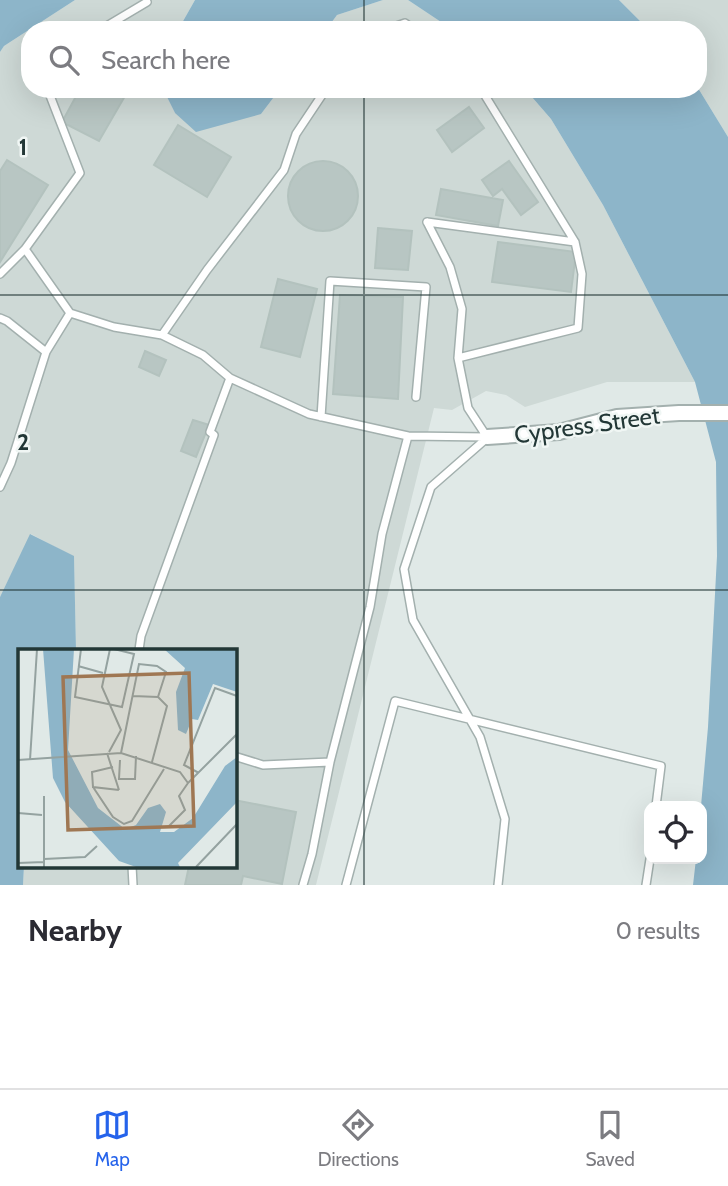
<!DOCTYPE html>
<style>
:root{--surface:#fff;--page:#f2f2f3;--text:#2b2b33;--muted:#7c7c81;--line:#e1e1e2;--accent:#2563eb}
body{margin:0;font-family:Cabin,sans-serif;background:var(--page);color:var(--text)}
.controls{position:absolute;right:21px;bottom:21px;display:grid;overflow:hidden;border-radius:14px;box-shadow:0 7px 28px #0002}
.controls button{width:63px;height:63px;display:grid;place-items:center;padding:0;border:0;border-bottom:2px solid var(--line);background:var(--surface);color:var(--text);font:35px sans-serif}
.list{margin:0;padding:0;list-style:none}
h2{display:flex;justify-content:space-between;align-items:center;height:91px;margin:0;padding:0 28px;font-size:30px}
h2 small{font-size:23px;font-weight:400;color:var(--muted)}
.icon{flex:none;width:38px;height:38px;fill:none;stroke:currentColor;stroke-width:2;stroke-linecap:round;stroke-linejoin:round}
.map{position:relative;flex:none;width:728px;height:885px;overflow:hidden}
.search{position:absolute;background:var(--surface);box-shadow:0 7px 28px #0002;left:21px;right:21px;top:21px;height:77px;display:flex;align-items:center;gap:18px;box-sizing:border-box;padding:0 24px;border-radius:28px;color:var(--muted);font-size:26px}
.sheet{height:203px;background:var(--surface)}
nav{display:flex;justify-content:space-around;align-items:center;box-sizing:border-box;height:98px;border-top:2px solid var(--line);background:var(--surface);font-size:19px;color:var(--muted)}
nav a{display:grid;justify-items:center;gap:4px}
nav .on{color:var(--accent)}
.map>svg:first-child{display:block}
.built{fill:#ced9d6}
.water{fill:#8db5c9}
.building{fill:#b8c6c3;stroke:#b3c2be;stroke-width:2}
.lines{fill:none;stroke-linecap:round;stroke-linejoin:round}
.lane-casing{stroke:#a3b0ae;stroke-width:10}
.street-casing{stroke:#a3b0ae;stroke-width:18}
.lane{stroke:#fff;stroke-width:7}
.street{stroke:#fff;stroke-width:14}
.grid{fill:none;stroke:#223736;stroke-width:2;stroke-opacity:0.55}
.labels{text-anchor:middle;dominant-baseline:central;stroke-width:5;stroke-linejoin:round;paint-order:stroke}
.street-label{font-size:24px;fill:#223736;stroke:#f0f6f4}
.inset-road{fill:none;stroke:#94a2a0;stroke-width:2}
.view{fill:#9f7753;fill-opacity:0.15;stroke:#9f7753;stroke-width:3.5}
.inset-edge{fill:none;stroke:#223736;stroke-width:3.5}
.grid-label{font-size:23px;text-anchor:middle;font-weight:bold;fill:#223736;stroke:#f0f6f4;stroke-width:5;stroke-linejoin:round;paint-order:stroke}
</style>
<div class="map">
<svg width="728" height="885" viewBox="0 0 728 885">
<rect width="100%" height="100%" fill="#e0e9e7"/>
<path class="built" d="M 75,0 L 195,0 L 178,30 L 30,30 L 30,89 L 163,89 L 175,113 L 261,114 L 280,89 L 525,89 L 551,119 L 603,205 L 695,382 L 607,382 L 525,407 L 506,395 L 486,391 L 452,410 L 434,408 L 316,885 L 23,885 L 24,866 L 234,866 L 234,650 L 76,650 L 74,557 L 31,534 L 0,597 L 0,52 L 4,46 Z
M 383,0 L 408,0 L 453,30 L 326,30 L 337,15 Z
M 619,0 L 728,0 L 728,137 L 698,88 L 698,30 L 649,30 Z"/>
<path class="water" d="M 0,0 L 75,0 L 4,46 L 0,52 Z
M 195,0 L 383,0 L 337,15 L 326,30 L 178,30 Z
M 408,0 L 619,0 L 649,30 L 453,30 Z
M 698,88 L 728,137 L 728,885 L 693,885 L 696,859 L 702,859 L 701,806 L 708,727 L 717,556 L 716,462 L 695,382 L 603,205 L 551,119 L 525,89 Z
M 163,89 L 280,89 L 261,114 L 196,132 L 175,113 Z
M 30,534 L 74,556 L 76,650 L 19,650 L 19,866 L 24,866 L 23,885 L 0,885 L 0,597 Z"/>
<path class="building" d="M 80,89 L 129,89 L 99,141 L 62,122 Z
M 469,107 L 484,128 L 452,152 L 437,130 Z
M 178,125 L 231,157 L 207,197 L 154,165 Z
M 7,160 L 48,185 L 0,262 L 0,171 Z
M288 196a35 35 0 1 1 70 0a35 35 0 1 1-70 0Z
M 509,161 L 538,202 L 521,215 L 502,189 L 493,196 L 482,180 Z
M 441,189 L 503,200 L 498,226 L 436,215 Z
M 378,228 L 412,231 L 408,270 L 375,268 Z
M 498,242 L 576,252 L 571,292 L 492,282 Z
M 278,279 L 317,289 L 300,357 L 261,347 Z
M 340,295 L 403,297 L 398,399 L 333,394 Z
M 145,351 L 166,360 L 159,376 L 139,367 Z
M 193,420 L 209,425 L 196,457 L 181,451 Z
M 234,800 L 296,812 L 282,884 L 243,876 L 241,885 L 185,885 L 189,866 L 234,866 Z"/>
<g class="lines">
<g class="lane-casing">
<path id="lane" d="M 100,30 L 147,2
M 385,30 L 405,23 L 415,30
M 481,89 L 575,242
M 427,222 L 575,242 L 582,274 L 578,328 L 458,358
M 427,222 L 450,267 L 462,309 L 458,358 L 468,408 L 487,437
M 25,249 L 80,173 L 49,93 L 51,89
M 0,274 L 25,249 L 70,313 L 114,327 L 162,335 L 203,355 L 230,378 L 309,414 L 408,436 L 487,437
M 0,318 L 7,321 L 46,352 L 11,463 L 0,487
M 162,335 L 207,270 L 284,170 L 296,134 L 326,89
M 46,352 L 70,313
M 321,417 L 330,281 L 426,287 L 416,397
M 487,438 L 431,487 L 404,569 L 413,620 L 480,737 L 505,819 L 498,885
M 139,650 L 141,636 L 214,435 L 210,432 L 230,378
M 234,756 L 263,765 L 330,762
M 132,866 L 133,885
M 303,885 L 312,854 L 330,762 L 370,607 L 382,534 L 408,436
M 346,885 L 395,701 L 661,766 L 656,806
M 646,885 L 650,859"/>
</g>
<g class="street-casing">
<path id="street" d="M 487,437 L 559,432 L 617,417 L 679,413 L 728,413"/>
</g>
<use href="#lane" class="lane"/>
<use href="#street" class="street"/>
</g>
<path class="grid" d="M 364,0 L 364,30M 364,89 L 364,885M 0,295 L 728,295M 0,590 L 728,590"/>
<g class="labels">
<g class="street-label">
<text transform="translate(587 425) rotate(-8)">Cypress Street</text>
</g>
</g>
<g transform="translate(18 649)">
<rect width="219" height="219" fill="#e0e9e7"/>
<path d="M 25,0 L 56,0 L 50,101 L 80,159 L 107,180 L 118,176 L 130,159 L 142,155 L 148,163 L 142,183 L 156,183 L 175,169 L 207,117 L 219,108 L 219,153 L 160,214 L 162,218 L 118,218 L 101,212 L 47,153 L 35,129 ZM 146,0 L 219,0 L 219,43 L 195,35 L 180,71 L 174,70 L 168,85 L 160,81 L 158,43 L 167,19 Z" fill="#8db5c9"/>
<path class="inset-road" d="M 63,0 L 57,48 L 104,58 L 116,5 L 96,0M 60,17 L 85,24M 115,47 L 140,48M 91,103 L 103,81 L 84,38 L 92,0M 89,104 L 101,141M 103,104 L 121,15 L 139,17 L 148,23 L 140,48 L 149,57 L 134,113M 0,111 L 103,104 L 162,123 L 170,134 L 219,85M 12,111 L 19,0M 102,111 L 101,130 L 117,130 L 118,107M 95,118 L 74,123 L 75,138 L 101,141M 181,124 L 166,116 L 197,39 L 219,47M 75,138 L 95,168 L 106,175 L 114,172 L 146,120M 26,147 L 26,218M 0,164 L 24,166M 151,177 L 167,161 L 161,147 L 170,134M 26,210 L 67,208 L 79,197M 0,214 L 26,213M 178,218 L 219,175"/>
<path class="view" d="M 171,24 L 176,177 L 50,181 L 45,28 Z"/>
<rect width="219" height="219" class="inset-edge"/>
</g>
<g class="grid-label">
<text x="23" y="155">1</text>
<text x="23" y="450">2</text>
</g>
</svg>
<div class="controls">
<button><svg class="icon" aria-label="locate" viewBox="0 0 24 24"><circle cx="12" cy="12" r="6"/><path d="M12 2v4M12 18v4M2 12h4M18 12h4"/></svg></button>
</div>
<div class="search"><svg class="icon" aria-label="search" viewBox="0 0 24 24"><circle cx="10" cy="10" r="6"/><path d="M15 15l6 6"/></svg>Search here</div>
</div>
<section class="sheet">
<h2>Nearby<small>0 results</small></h2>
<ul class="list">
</ul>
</section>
<nav>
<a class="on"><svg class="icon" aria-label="map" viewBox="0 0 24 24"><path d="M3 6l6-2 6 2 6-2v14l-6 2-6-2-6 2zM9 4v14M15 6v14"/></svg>Map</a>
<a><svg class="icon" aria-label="directions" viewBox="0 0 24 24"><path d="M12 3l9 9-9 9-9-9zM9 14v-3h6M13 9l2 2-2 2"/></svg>Directions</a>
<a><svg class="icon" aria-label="saved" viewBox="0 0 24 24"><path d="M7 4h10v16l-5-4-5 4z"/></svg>Saved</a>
</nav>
